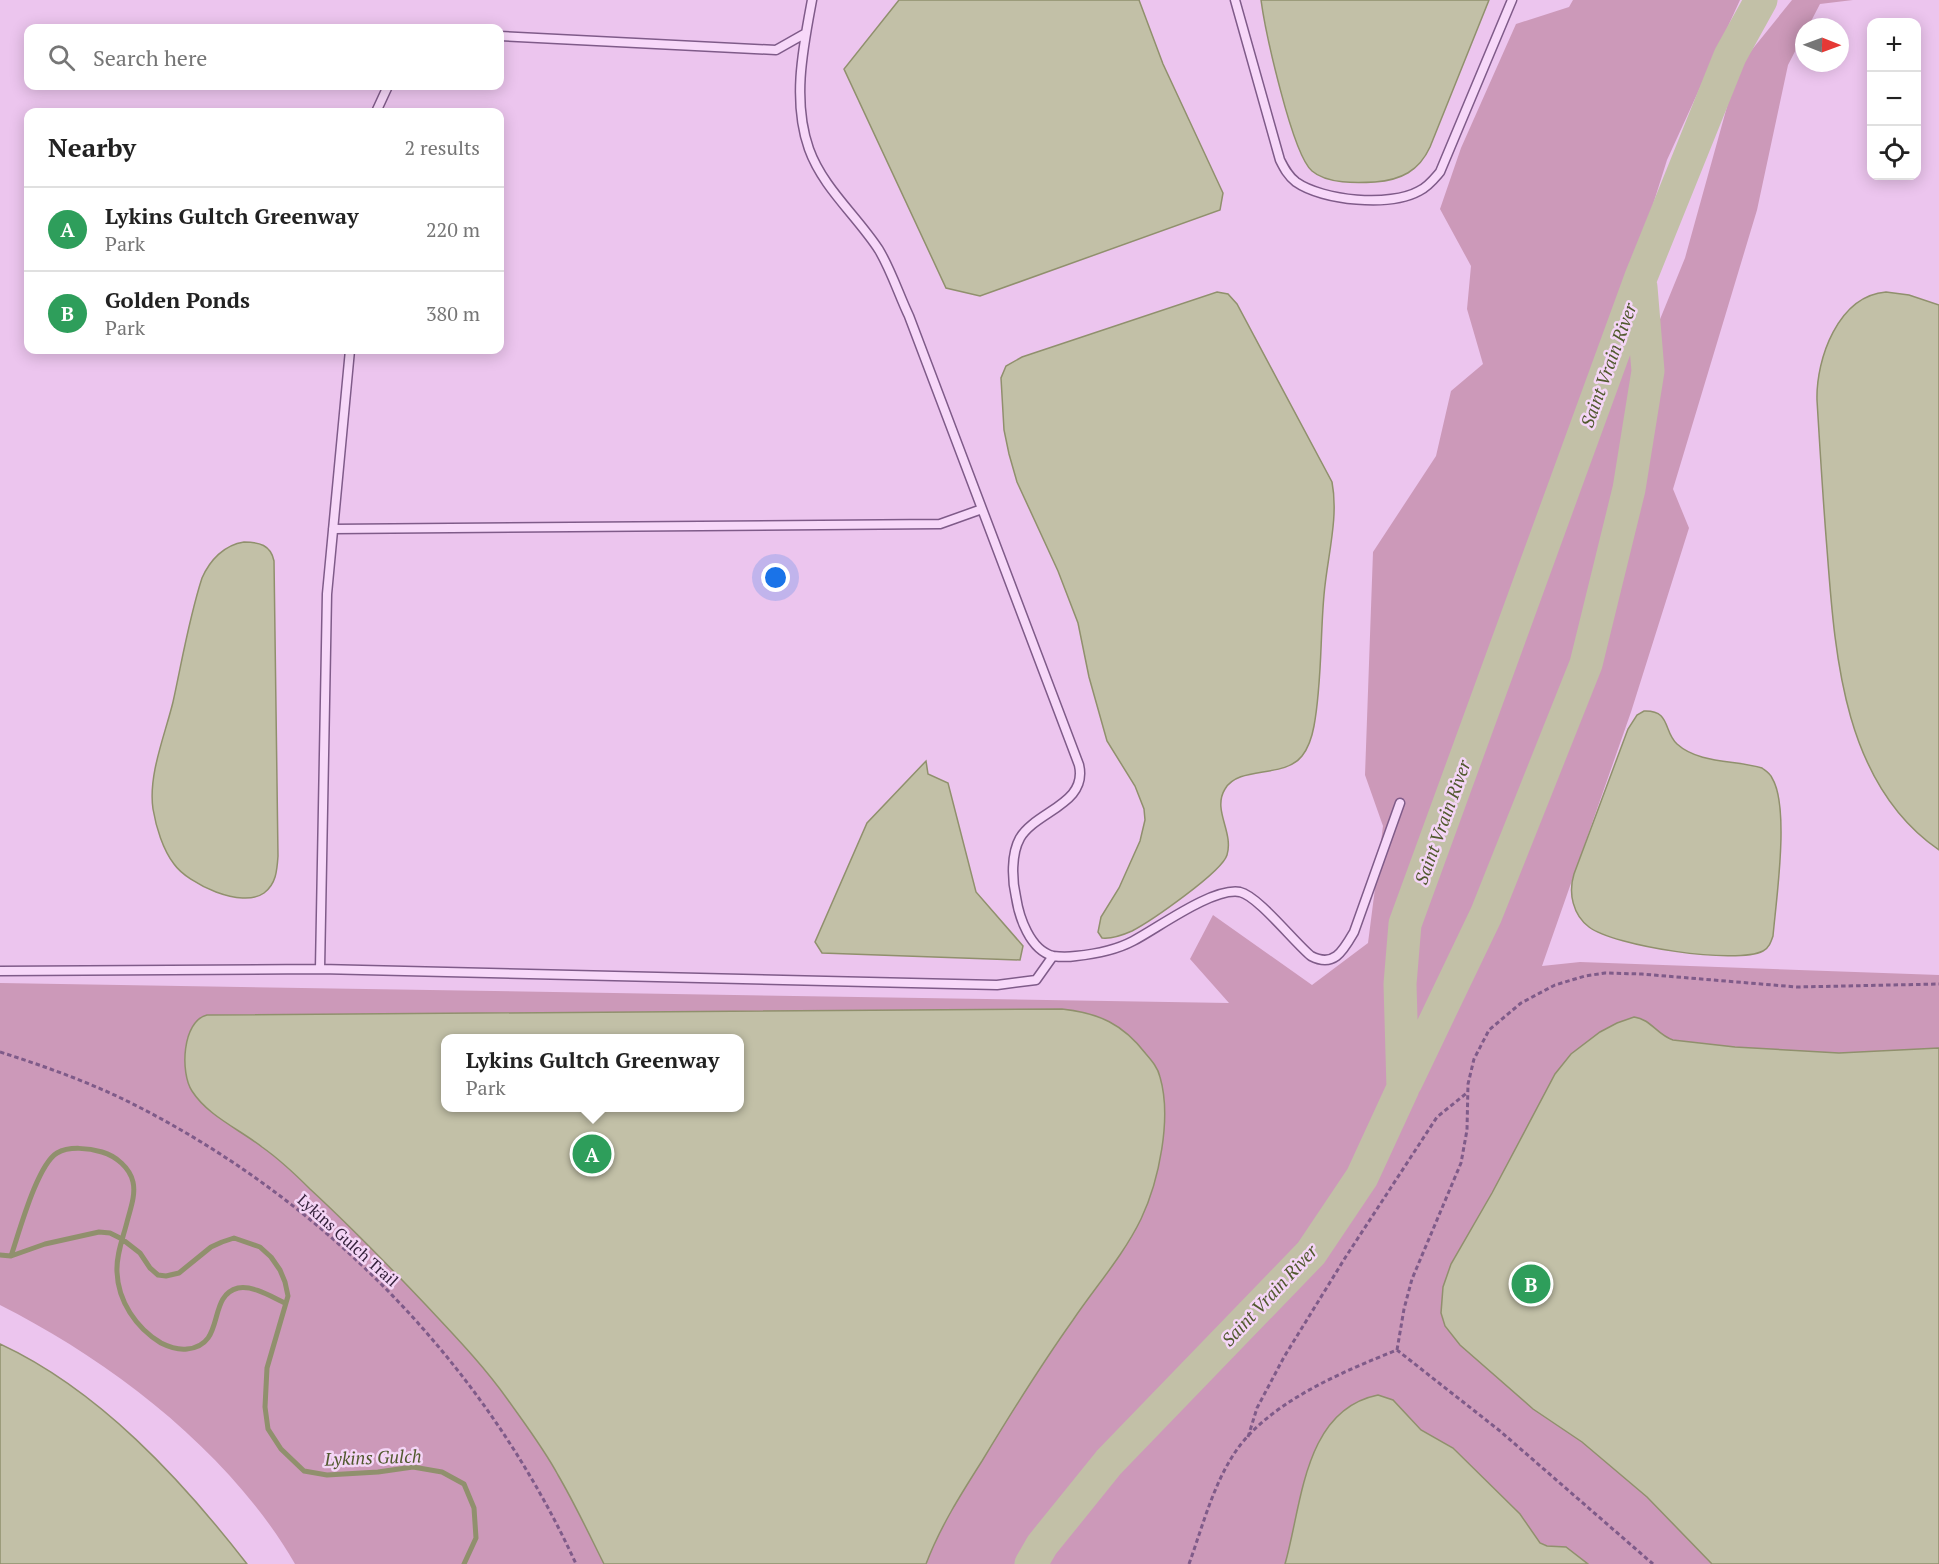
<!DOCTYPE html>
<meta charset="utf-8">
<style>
:root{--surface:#fff;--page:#f6f6f6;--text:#222;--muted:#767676;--line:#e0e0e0;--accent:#d93025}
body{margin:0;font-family:"PT Serif",serif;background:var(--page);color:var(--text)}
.controls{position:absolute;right:18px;top:18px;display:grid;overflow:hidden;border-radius:12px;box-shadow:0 3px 15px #0003}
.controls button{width:54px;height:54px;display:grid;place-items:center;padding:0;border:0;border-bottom:2px solid var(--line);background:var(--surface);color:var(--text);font:30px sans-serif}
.compass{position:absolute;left:1795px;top:18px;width:54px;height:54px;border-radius:50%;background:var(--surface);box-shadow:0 3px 15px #0003;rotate:91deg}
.you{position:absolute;left:776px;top:578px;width:21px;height:21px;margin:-15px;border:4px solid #fff;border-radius:50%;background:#1a73e8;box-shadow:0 0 0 9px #1a73e833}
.badge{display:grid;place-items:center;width:39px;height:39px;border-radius:50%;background:var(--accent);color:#fff;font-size:20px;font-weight:700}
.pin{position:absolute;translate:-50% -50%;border:3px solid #fff;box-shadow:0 2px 6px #0006}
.popup{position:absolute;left:441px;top:1034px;width:303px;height:78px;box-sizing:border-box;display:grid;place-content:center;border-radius:12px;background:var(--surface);filter:drop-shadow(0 2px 4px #0005);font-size:20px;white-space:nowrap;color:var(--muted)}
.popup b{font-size:22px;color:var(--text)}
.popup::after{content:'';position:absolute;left:50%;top:100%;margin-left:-12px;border:12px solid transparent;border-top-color:var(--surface)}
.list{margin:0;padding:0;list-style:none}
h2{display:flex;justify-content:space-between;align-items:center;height:78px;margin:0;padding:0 24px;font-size:26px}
h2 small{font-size:20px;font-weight:400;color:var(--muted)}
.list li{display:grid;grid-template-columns:39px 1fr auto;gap:18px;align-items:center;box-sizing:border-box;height:84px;padding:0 24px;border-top:2px solid var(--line)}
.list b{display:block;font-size:22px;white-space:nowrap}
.list p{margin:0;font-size:20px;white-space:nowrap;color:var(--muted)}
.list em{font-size:20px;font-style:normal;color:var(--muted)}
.icon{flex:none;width:33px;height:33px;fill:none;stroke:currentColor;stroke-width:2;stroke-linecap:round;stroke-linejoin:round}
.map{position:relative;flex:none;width:1939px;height:1564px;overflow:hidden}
.search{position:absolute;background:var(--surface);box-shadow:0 3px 15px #0003;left:24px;top:24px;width:480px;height:66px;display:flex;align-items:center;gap:15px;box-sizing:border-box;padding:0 21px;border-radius:12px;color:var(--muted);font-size:22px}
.panel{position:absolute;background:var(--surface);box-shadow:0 3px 15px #0003;left:24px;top:108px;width:480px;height:246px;border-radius:12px}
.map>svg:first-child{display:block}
.green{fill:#cc99b9;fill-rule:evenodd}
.water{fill:#c2c0a7;stroke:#90906d;stroke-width:1.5;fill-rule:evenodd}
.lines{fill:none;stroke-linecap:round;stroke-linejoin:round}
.stream{stroke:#90906d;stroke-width:5}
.river{stroke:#c2c0a7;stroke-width:33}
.lane-casing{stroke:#7f5b89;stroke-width:11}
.path{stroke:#7f5b89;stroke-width:3;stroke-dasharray:4.5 3;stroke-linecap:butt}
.lane{stroke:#f7d8f9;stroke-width:8}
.labels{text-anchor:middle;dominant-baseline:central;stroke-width:5;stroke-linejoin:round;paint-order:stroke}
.street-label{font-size:16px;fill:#321f39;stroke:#f4d5f6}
.water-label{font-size:18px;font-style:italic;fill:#51592e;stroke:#f4d5f6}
</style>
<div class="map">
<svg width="1939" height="1564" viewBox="0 0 1939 1564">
<rect width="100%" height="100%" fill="#ecc5ee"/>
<path class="green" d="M 1573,0 L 1740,0 L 1667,160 L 1634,265 L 1399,919 L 1391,986 L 1404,984 L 1409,924 L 1635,313 L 1641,369 L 1621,488 L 1579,661 L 1481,911 L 1450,978 L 1461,977 L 1591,668 L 1636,494 L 1655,370 L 1654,334 L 1685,258 L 1738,67 L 1792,0 L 1853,0 L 1820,4 L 1808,27 L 1804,27 L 1804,34 L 1788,65 L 1757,210 L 1673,489 L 1689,528 L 1631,712 L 1542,966 L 1580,962 L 1939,975 L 1939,1564 L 295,1564 C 231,1453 113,1362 0,1305 L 0,983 L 1229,1003 L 1190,959 L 1213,915 L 1312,985 L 1368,943 L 1383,826 L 1365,775 L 1373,552 L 1436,456 L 1451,391 L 1483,364 L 1467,309 L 1471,266 L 1440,209 L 1461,148 L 1516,24 L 1569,7 ZM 445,1038 L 739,1038 L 739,1108 L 445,1108 Z"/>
<path class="water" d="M 899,0 L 1139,0 L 1163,64 L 1223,193 L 1220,210 L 980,296 L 946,288 L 844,69 Z
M 1261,0 L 1489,0 L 1430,147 C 1419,171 1401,180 1375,182 C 1357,183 1327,184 1312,171 C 1292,154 1265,30 1261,0 Z
M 1217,292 L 1228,294 L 1237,304 L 1332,482 C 1339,518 1327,558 1324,595 C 1320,639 1322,683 1314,726 C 1312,737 1309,747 1302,756 C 1284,779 1239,765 1225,789 C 1212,810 1234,832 1227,855 C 1222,872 1151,921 1132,931 C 1123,935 1112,939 1102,938 L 1098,932 L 1101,917 L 1119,888 L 1140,841 L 1145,820 L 1144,809 L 1135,786 L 1107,741 L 1089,677 L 1078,623 L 1058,571 L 1017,482 L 1009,454 L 1004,430 L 1001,378 L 1006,366 L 1022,357 Z
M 1886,292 L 1909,295 L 1939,305 L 1939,850 C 1843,784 1835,655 1827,549 C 1823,500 1820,450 1817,400 C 1816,359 1838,296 1886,292 Z
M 244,542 C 259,542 271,545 274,561 L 278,856 C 277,871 276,884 264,893 C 242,909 188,884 174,864 C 163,850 156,827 153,809 C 148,775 165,735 173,702 C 182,661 189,618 202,578 C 210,560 224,545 244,542 Z
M 1644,711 C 1671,710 1663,731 1677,744 C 1699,764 1736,760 1762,768 C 1766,771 1770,773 1772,778 C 1790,807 1776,901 1773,936 C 1771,942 1769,948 1763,951 C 1736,965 1614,946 1589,927 C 1573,915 1568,893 1574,874 L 1628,729 L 1637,715 Z
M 926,761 L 928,774 L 948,783 L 976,892 L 1023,946 L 1020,960 L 822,953 L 815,942 L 867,823 Z
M 1062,1009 C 1099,1013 1123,1024 1146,1054 C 1152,1061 1158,1068 1160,1077 C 1172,1118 1159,1181 1141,1219 C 1123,1256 1096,1286 1073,1320 C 1041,1365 1011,1413 982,1461 C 961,1494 940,1527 926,1564 L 604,1564 C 589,1534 575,1504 558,1475 C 544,1449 525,1424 508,1400 C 484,1366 454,1335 425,1304 C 388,1265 350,1226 310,1189 C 295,1174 279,1159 262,1147 C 239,1129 208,1116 192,1091 C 180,1073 182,1021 207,1015 ZM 445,1038 L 739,1038 L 739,1108 L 445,1108 Z
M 1634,1017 C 1651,1019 1657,1035 1673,1040 L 1735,1047 L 1839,1053 L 1939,1048 L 1939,1564 L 1712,1564 L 1647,1497 L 1582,1442 L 1533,1409 L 1460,1345 L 1445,1326 L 1441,1313 L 1443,1287 L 1451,1264 L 1492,1193 L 1555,1074 L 1571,1054 L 1600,1032 L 1617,1023 Z
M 0,1344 C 99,1390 181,1479 247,1564 L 0,1564 Z
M 1378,1395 L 1393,1400 L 1421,1430 L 1453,1448 L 1520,1514 L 1540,1543 L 1547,1546 L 1566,1547 L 1588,1564 L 1285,1564 C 1302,1506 1303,1410 1378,1395 Z"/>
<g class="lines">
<path class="stream" d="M 0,1255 L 11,1256 L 45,1244 L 99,1232 L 110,1233 L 122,1239 L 140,1253 L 150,1268 L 158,1275 L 166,1276 L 179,1273 L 211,1247 L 222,1242 L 234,1238 L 260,1247 L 271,1257 L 280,1270 L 285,1282 L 288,1296 L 267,1368 L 265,1407 L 268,1429 L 281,1449 L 304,1471 L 327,1475 L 378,1472 L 413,1467 L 442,1472 L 464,1484 L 474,1508 L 476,1538 L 464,1564
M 11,1256 C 19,1233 37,1165 57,1153 C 69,1146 89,1148 102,1152 C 116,1156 130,1168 133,1182 C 136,1195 130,1210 127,1222 C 123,1238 116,1255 117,1272 C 118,1301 136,1328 161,1343 C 169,1347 178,1350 187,1349 C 227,1345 206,1296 238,1288 C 253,1285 272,1297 285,1303"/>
<path class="river" d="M 1406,1082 L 1486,915 L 1586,664 L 1629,489 L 1648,371 L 1641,287
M 1031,1564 L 1042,1545 L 1109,1462 L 1311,1253 L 1362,1177 L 1403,1088 L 1400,984 L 1405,924 L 1641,277 L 1730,56 L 1761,0"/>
<g class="lane-casing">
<path id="lane" d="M 812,0 C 803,48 792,101 809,149 C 823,188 857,216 879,250 C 891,270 899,295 909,316 L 1079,765 C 1088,804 1036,811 1020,838 C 1011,854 1012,880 1016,897 C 1019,917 1030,950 1053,956 C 1060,957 1069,957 1076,956 C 1096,954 1116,950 1133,941 C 1158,928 1213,887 1240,892 C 1258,896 1294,942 1311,956 C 1334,968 1343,951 1354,932 L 1400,803
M 1235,0 L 1280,160 C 1284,168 1288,176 1296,182 C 1323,201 1390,207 1419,191 C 1428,187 1434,179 1440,172 L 1512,0
M 500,36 L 776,50 L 806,33
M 376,112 L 388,86
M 350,350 L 327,594 L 320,969 L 997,985 L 1036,980 L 1053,956
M 333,529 L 940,524 L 982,509
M 0,971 L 320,969"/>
</g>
<path class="path" d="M 0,1052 C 44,1066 89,1082 131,1103 C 326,1201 485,1365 576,1564
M 1397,1350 L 1404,1309 L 1412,1279 L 1461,1163 L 1467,1130 L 1468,1084 L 1474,1059 L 1489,1030 L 1521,1003 L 1555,985 L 1585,976 L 1605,973 L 1642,974 L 1797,987 L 1939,984
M 1248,1437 L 1257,1408 L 1284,1357 L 1345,1258 L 1437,1117 L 1468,1092
M 1189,1564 C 1202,1528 1212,1489 1232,1457 C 1264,1404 1342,1372 1397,1350 L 1500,1431 L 1653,1564"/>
<use href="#lane" class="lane"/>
</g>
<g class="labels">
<g class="street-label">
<text transform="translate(348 1240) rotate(42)">Lykins Gulch Trail</text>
</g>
<g class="water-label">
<text transform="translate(1608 365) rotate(-70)">Saint Vrain River</text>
<text transform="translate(1442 822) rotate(-70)">Saint Vrain River</text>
<text transform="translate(1269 1295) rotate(-47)">Saint Vrain River</text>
<text transform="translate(373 1457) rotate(-2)">Lykins Gulch</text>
</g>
</g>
</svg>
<div class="controls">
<button>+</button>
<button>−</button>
<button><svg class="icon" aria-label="locate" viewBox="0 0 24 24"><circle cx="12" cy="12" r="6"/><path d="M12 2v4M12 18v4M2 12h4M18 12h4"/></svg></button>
</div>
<svg class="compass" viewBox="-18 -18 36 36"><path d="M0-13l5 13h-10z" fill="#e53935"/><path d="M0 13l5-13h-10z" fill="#767676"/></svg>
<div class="you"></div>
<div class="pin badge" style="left:592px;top:1154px;background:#2e9e5b">A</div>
<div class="popup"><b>Lykins Gultch Greenway</b>Park</div>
<div class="pin badge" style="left:1531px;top:1284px;background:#2e9e5b">B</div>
<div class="search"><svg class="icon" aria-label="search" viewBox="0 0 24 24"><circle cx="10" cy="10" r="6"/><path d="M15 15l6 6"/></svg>Search here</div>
<section class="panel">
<h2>Nearby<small>2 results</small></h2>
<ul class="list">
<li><span class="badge" style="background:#2e9e5b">A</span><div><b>Lykins Gultch Greenway</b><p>Park</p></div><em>220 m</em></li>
<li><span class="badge" style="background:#2e9e5b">B</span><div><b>Golden Ponds</b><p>Park</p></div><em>380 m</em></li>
</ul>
</section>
</div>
